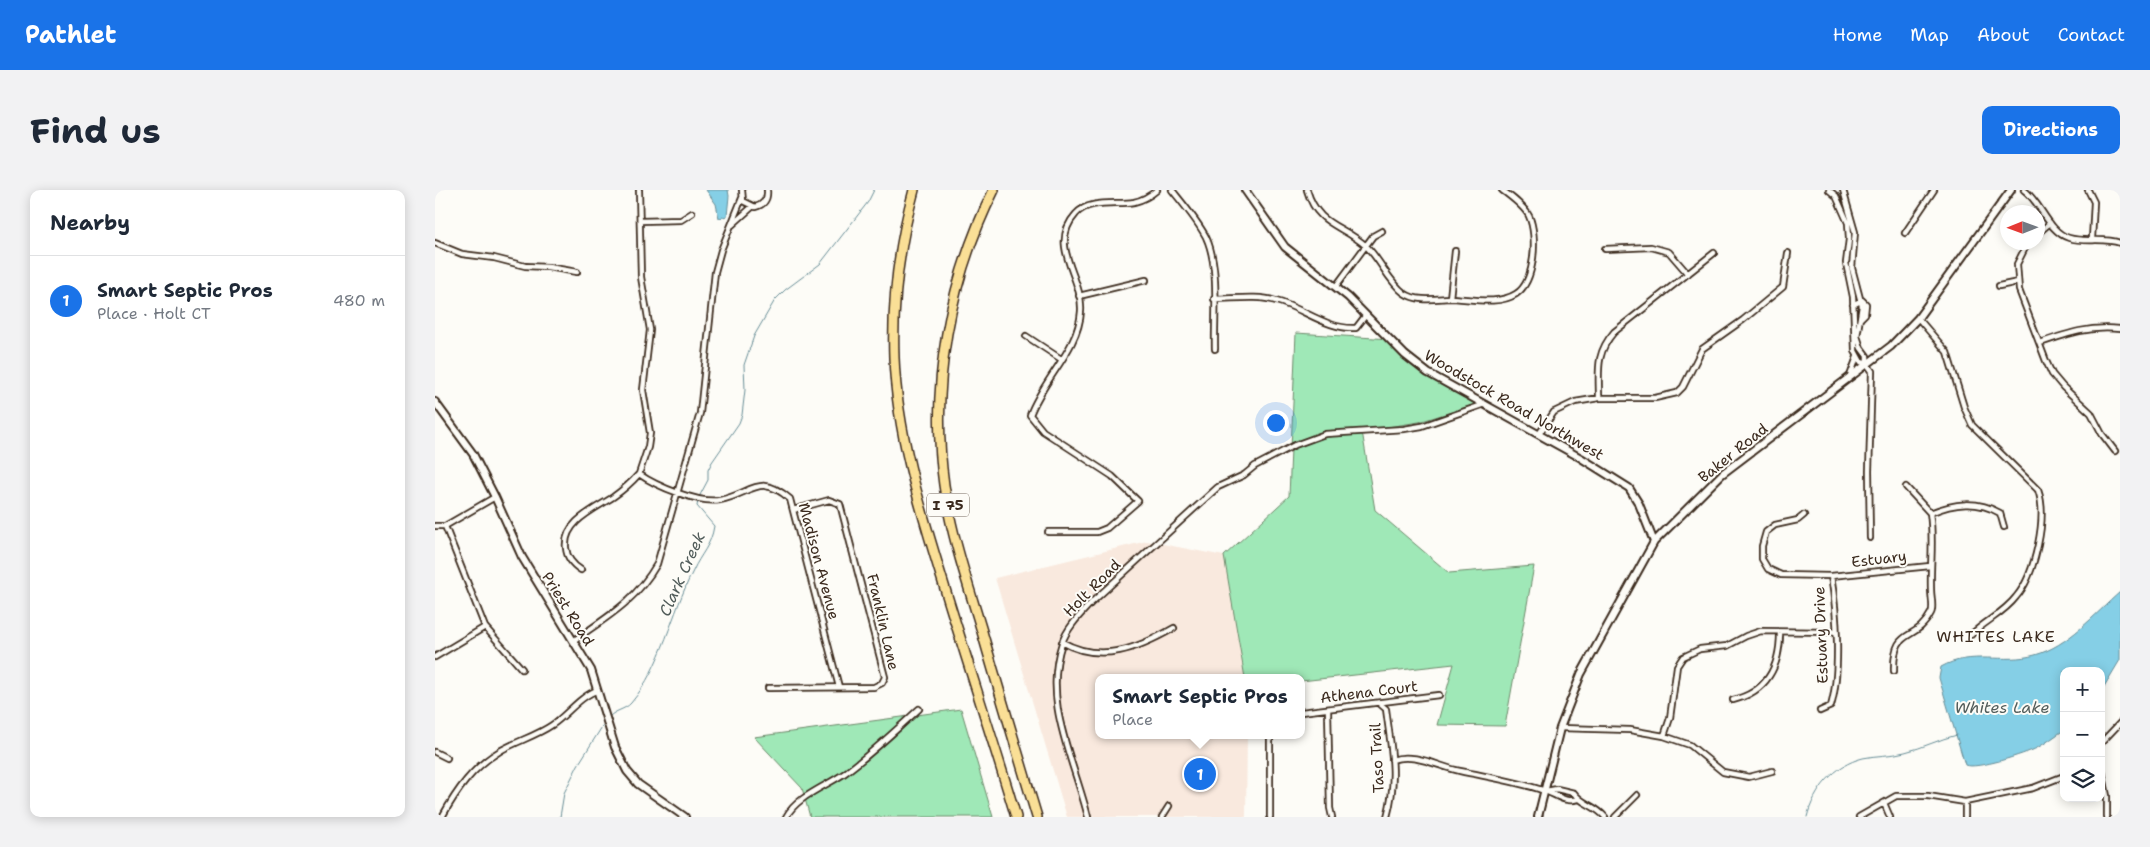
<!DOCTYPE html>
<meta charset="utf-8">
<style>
:root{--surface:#fff;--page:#f2f2f3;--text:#1f2937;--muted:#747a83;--line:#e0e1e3;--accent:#1a73e8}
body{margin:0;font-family:"Shantell Sans",sans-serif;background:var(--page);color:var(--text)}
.controls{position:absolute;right:15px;bottom:15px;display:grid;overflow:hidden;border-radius:10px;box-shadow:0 2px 12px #0003}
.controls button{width:45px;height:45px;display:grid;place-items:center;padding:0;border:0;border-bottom:1px solid var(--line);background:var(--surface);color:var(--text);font:25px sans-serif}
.compass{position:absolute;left:1565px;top:15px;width:45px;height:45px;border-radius:50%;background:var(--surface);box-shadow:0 2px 12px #0003;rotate:269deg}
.you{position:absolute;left:840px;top:232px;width:18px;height:18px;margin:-12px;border:4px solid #fff;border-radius:50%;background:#1a73e8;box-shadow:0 0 0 8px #1a73e833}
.badge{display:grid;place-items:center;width:32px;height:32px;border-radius:50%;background:var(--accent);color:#fff;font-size:16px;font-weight:700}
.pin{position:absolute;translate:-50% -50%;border:2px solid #fff;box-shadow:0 1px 5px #0006}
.popup{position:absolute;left:660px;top:484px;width:210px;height:65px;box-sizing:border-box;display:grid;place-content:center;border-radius:10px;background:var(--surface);filter:drop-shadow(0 1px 4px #0005);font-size:16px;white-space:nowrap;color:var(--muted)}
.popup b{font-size:19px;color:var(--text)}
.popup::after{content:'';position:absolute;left:50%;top:100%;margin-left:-10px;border:10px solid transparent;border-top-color:var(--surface)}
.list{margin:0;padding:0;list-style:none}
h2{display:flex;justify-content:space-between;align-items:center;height:65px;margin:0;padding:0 20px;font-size:21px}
h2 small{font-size:16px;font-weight:400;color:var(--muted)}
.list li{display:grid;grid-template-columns:32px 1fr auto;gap:15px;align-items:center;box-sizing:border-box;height:90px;padding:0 20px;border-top:1px solid var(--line)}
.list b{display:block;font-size:19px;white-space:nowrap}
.list p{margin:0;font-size:16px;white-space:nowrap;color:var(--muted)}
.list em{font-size:16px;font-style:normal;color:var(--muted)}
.icon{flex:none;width:28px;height:28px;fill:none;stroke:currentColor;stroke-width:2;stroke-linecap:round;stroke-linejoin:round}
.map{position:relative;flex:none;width:1685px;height:627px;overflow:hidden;border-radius:10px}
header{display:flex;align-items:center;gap:30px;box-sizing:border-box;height:70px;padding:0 25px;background:var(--accent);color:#fff}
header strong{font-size:24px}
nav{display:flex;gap:28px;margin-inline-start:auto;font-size:18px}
.intro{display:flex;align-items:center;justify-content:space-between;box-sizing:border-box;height:120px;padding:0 30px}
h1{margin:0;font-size:35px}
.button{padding:12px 22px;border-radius:10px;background:var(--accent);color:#fff;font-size:18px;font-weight:700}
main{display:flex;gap:30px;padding:0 30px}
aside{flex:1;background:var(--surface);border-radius:10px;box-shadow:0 2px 12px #0003}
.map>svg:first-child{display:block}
.built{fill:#f9e9de}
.green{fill:#9fe8b7;stroke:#6d896a}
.water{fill:#85cfe6;stroke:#678d96}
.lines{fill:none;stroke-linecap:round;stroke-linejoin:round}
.stream{stroke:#678d96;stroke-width:1}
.street-casing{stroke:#3b2a1e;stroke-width:8}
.secondary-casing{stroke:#3b2a1e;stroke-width:10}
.highway-casing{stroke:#3b2a1e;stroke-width:12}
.street{stroke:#fdfcf7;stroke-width:4.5}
.secondary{stroke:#fdfcf7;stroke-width:6}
.highway{stroke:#fadf96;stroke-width:9}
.labels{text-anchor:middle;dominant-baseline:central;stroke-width:4;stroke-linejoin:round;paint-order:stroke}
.shield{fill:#fdfcf7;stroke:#75695f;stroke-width:1}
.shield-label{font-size:14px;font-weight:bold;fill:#3b2a1e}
.street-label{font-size:15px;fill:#3b2a1e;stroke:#fdfcf7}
.water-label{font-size:16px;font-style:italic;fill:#515c5a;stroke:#fdfcf7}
.neighbourhood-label{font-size:16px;letter-spacing:1px;fill:#3b2a1e;stroke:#fdfcf7}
</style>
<header>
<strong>Pathlet</strong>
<nav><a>Home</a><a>Map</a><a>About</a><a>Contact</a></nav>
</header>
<div class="intro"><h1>Find us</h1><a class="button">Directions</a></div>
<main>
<aside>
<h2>Nearby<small></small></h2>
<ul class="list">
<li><span class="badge">1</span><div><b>Smart Septic Pros</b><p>Place · Holt CT</p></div><em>480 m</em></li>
</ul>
</aside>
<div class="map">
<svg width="1685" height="627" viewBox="0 0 1685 627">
<rect width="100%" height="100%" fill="#fdfcf7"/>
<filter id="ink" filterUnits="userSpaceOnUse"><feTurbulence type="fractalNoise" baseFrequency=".02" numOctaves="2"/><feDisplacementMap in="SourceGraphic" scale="10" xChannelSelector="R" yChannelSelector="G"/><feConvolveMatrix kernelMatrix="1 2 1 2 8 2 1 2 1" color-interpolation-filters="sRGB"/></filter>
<g filter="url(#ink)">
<path class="built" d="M 712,351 L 789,366 L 810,488 L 664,488 L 664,545 L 812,545 L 811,627 L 632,627 L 560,388 Z"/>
<path class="green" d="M 861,143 L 955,149 L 994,182 L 1048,212 L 984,232 L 927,241 L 940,320 L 1014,383 L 1099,376 L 1070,536 L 1002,535 L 1019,474 L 866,491 L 866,488 L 810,488 L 789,366 L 854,306 Z
M 526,519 L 558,627 L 375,627 L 367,598 L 319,547 Z"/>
<path class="water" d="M 271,0 L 293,0 L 294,6 L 292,26 L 284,28 L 281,14 Z
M 1685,402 L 1685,470 L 1667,500 L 1666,481 L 1629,481 L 1629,540 C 1620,546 1611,553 1602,558 C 1590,564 1541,580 1530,575 L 1504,488 L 1506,477 C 1536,460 1569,474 1600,465 C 1633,456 1660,424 1685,402 Z"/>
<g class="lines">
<path class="stream" d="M 264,307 L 273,290 L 273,280 L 277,272 L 304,233 L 307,225 L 310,200 L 309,175 L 319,146 L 340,110 L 350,100 L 385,74 L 433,12 L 439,0
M 174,527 C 180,520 190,520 196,513 C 227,476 237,422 258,381 C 266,363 276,356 279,336 L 262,316 L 263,311
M 125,627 L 129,603 L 143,575 L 170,532
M 1372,627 C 1379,600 1399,575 1428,568 C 1441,565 1456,566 1470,562 C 1488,558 1504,549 1522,545"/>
<g class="street-casing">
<path id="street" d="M 204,0 L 206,87 L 215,140 L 208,200 L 215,243 L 213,257 L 204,284 C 221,296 264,314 285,310 C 316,304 325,282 355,309 L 404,497
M 307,0 L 308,11 L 320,17 C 329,15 333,9 332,0
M 737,0 C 749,15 762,30 771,47 C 785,77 779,127 780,159
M 872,0 C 883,37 907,34 931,56 C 945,69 953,91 969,103 C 982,112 999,109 1013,108 C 1034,108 1062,116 1081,104 C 1100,92 1103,46 1094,26 C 1089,16 1076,7 1067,0
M 1394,0 L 1401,6 L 1413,33 L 1414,49 L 1411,73 L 1418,107 L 1420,161 L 1426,172 L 1432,174 L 1437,181 L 1434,281 L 1435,348
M 1408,0 L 1420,42 L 1417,78 L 1427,116 L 1422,146 L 1426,158 L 1432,166 L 1432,174
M 1589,0 C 1606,12 1613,42 1634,48 C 1650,53 1668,47 1685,53
M 1653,0 L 1659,12 L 1657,49
M 205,31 L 246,30 L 257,23
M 297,35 L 317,17
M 1470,43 L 1499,0
M 1602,44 L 1615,33
M 1593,52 L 1582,74 L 1584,100 L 1611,171 L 1617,184 L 1628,197 L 1656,223 L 1667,244 L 1680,261
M 0,53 L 27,64 L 59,68 L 90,76 L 113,77 L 142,82
M 1170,59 L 1216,57 L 1234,62 L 1253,84
M 901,96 L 938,46 L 947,41
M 1564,96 L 1583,92
M 644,106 L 711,90
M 1015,108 L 1020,61
M 779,109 C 799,109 822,105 841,111 C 868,118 893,140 921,138 L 931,125
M 1418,115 L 1427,110 L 1431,114 L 1430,124 L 1425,129
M 1483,128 L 1512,162 L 1529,217 L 1537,235 L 1603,300 C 1613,327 1600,385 1581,407 C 1569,423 1550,431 1536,445
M 591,146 L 626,169
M 1605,153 C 1634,143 1654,136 1685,139
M 1415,186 L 1422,167
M 1164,208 C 1164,181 1160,164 1179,142 L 1279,63
M 1104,244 L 1119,222 L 1140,212 L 1164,208 L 1220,208 L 1242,203 L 1248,197 L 1267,159 L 1308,130 L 1348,97 L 1353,63
M 1471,297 L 1495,323
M 1495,323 C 1519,313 1542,310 1565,323 L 1569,337
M 1369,325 L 1363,330 L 1340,335 L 1331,342 L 1327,356 L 1327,369 L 1333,379 L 1346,385 L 1396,386 L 1495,376
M 0,336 L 10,336 L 60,307
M 10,336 L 50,437 L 87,479
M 613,342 L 662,342 L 672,338 L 703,311 L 677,286 L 608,241 L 595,225 C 608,189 644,159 646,121 C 648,86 612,56 641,24 C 654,9 682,15 699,12 C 708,10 715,6 722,0
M 146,380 C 138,375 132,368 131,358 C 128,332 160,319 178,307 C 188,300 196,293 204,284
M 138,451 C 172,427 200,412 222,374 L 265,223 L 280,82 L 286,60 L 307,8
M 627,452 C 666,474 704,458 739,438
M 0,467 L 50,437
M 1459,481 C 1458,435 1480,454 1496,423 C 1499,418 1496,407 1496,400 C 1495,374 1499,349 1495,323
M 333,498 L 439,497 L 447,493 L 450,487 L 405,314 L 394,310 L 358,320
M 1298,510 C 1332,502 1345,476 1345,443
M 944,513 L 951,519 C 956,558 963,588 952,627
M 893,519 L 895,618 L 897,627
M 1385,521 L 1396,516 C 1406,481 1402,422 1396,386
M 866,522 L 1004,505
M 1125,538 L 1195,540 L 1229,546 L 1255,555 L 1288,582 L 1314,587 L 1337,581
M 1229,546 L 1235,528 L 1242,476 L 1248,467 L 1265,459 L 1292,456 L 1311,446 L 1326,441 L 1400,442
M 1666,553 L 1685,533
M 0,562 L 12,568
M 957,570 C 979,562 1004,577 1025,581 C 1053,587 1080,591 1107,600 C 1120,603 1129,614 1143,609
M 1666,576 L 1672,606 L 1672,627
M 1111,601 L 1122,599 L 1139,603 C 1146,614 1160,615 1170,627
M 1530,612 L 1530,627
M 1449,613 L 1455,627
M 7,627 C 22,600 38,577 65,561 C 82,551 101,546 117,535 C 132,525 145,506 163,500
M 351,627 C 362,606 392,596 410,583 C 436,564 460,541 484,519
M 653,627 C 639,570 607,512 627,453 C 632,438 645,425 656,413 L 783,297 L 809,285 L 820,276 L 860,255 L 890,244 L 969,239 L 987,236 L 1050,214
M 727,627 L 734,616
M 835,627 L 835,545
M 1180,627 L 1202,605
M 1424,627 L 1461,606 L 1493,606 L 1530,612 L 1598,598 L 1629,586"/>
</g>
<g class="secondary-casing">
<path id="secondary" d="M 810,0 L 850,57 L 913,107 L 970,165 L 993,183 L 1146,268 L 1194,298 L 1204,314 L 1219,352
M 0,212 L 38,264 L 60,307 L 87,367 L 156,480 L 180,557 L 192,581 L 203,594 L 250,627
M 1103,627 L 1125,538 L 1146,484 L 1219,352 L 1287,284 L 1456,156 L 1483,128 L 1576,0"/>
</g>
<g class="highway-casing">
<path id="highway" d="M 479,0 C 464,55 457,111 459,168 C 462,243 485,317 507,389 C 531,468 557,547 581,627
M 559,0 C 514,90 495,195 509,295 C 516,344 532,391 546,438 C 564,501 583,564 602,627"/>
</g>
<use href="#street" class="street"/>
<use href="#secondary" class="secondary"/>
<use href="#highway" class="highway"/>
</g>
</g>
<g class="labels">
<rect class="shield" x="492" y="303.5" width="42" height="23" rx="4"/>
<g class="shield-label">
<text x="513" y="315">I 75</text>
</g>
<g class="street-label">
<text transform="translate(1079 215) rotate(30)">Woodstock Road Northwest</text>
<text transform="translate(1298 263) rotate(-39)">Baker Road</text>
<text transform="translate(1444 369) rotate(-7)">Estuary</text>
<text transform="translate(384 371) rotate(75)">Madison Avenue</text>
<text transform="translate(657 398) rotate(-45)">Holt Road</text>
<text transform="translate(133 419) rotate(58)">Priest Road</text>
<text transform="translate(448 432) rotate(77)">Franklin Lane</text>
<text transform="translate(1386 445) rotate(-92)">Estuary Drive</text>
<text transform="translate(934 502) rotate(-7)">Athena Court</text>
<text transform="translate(942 568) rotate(-93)">Taso Trail</text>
</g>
<g class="water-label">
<text transform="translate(247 384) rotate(-66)">Clark Creek</text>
<text x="1567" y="517">Whites Lake</text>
</g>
<g class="neighbourhood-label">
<text x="1561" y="446">WHITES LAKE</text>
</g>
</g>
</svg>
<div class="controls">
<button>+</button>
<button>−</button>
<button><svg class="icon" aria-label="layers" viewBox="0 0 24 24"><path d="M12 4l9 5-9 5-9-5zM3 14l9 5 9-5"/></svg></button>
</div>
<svg class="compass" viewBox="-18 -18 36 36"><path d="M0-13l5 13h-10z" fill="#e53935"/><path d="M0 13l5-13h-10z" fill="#747a83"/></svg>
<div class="you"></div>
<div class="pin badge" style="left:765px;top:584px">1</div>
<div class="popup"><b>Smart Septic Pros</b>Place</div>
</div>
</main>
